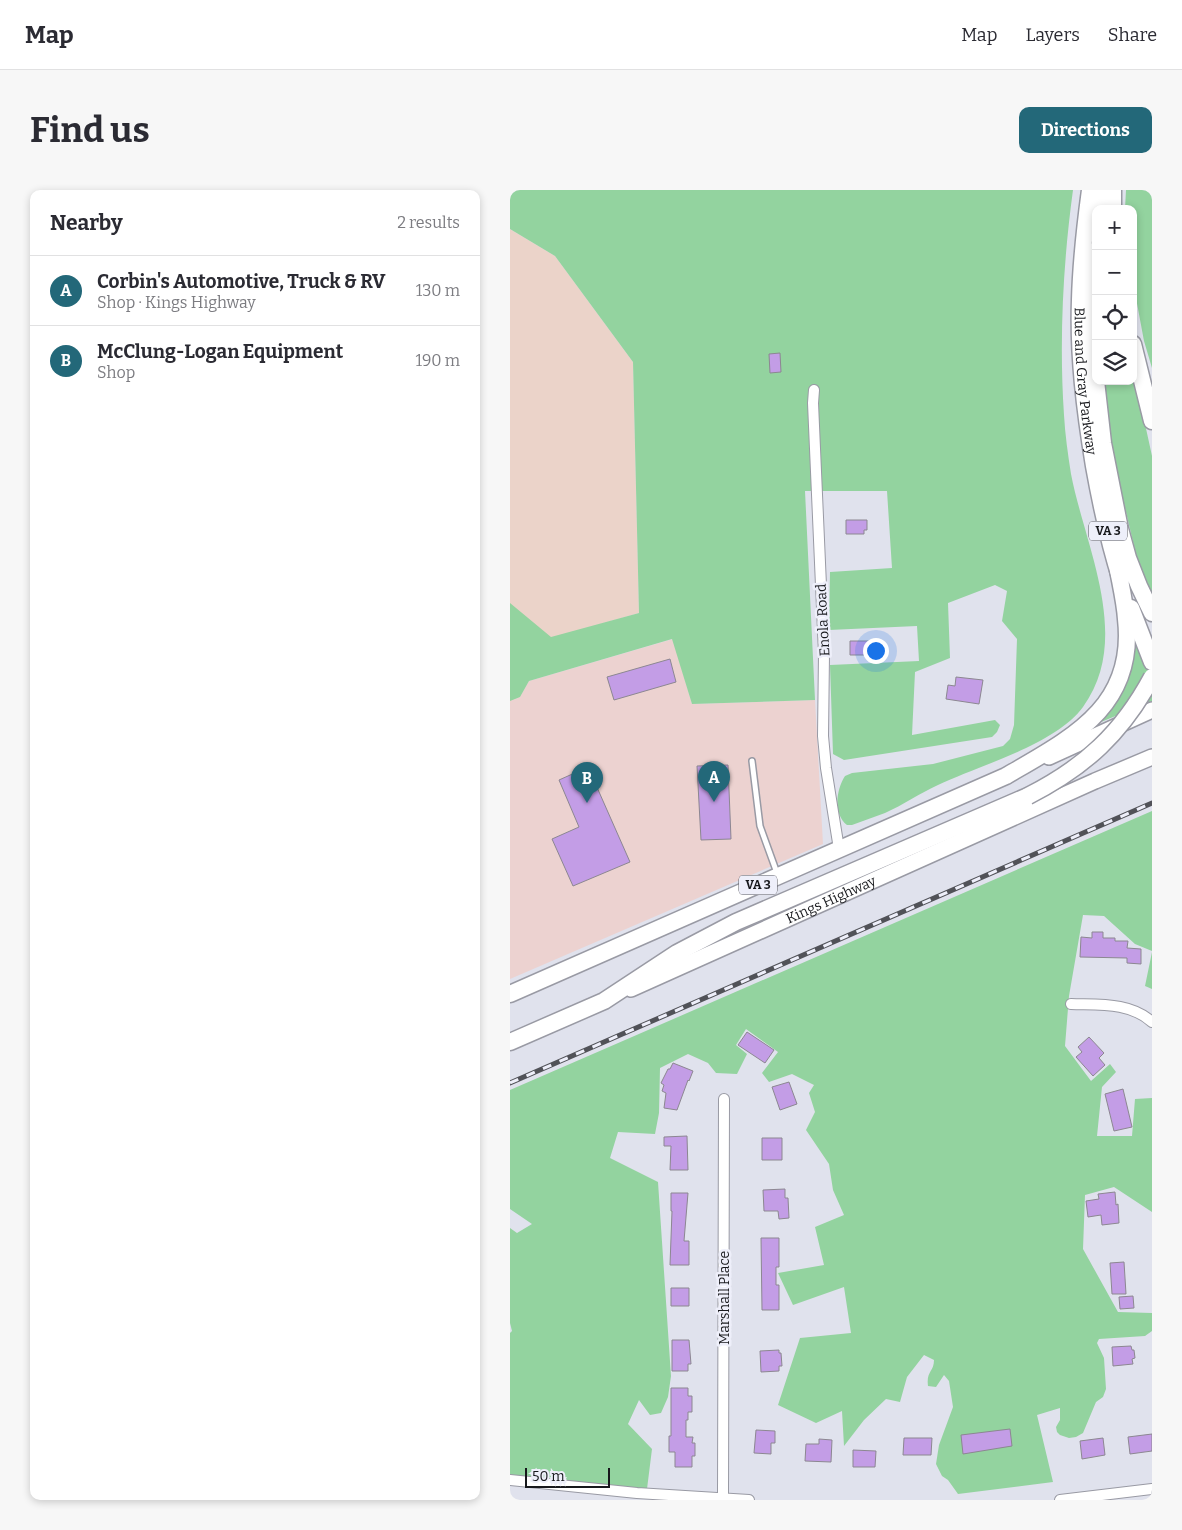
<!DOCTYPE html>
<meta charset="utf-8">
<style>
:root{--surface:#fff;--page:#f7f7f7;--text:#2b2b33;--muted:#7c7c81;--line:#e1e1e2;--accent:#236879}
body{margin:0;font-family:Bitter,serif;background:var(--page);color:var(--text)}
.controls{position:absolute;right:15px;top:15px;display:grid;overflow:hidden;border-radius:10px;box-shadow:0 2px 8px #0003}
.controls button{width:45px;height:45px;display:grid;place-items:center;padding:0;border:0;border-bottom:1px solid var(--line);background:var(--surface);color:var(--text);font:25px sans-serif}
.scale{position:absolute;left:15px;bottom:12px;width:85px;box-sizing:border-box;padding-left:5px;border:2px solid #17181c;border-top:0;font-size:14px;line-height:18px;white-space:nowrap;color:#17181c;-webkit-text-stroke:4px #eeeffa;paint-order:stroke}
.you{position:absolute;left:365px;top:460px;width:18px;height:18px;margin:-12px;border:4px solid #fff;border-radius:50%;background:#1a73e8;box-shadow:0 0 0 8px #1a73e833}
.badge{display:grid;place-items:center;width:32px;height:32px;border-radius:50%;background:var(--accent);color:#fff;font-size:16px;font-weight:700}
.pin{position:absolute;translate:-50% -41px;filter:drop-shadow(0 1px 2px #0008)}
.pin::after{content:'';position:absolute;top:26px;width:18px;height:15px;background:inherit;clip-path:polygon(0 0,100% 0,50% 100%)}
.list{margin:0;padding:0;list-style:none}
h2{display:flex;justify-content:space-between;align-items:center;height:65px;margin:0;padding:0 20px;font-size:21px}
h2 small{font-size:16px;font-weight:400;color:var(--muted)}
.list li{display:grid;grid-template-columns:32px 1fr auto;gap:15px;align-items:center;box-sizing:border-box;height:70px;padding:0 20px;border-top:1px solid var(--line)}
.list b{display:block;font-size:19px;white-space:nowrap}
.list p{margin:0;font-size:16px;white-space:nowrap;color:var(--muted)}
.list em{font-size:16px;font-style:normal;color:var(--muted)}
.icon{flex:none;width:28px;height:28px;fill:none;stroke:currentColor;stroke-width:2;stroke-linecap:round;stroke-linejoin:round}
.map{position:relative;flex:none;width:642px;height:1310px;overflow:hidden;border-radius:10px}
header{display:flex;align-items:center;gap:30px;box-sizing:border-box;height:70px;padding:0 25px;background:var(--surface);border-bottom:1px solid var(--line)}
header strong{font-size:24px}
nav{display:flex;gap:28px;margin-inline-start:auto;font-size:18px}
.intro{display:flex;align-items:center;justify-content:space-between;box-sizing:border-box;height:120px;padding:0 30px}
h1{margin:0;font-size:35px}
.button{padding:12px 22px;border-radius:10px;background:var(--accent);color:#fff;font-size:18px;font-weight:700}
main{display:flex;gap:30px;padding:0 30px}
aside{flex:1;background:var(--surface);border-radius:10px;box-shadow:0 2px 8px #0003}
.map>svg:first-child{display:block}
.commercial{fill:#ecd2d0}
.industrial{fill:#ebd3c9}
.green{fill:#93d39f}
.building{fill:#c39de6;stroke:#8c8791}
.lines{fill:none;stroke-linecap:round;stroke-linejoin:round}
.service-casing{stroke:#999aa4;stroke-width:8}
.minor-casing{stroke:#999aa4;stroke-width:12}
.primary-casing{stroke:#999aa4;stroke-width:18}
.trunk-casing{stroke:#999aa4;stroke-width:19}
.service{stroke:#fff;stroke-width:5}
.minor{stroke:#fff;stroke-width:10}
.primary{stroke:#fff;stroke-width:15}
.trunk{stroke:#fff;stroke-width:16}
.rail-casing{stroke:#515258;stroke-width:5}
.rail{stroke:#eeeffa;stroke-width:3;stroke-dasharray:9;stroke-linecap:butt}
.trunk-bridge-casing{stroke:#999aa4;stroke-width:19;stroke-linecap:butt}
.trunk-bridge{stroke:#fff;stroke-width:16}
.labels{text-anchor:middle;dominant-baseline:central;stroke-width:5;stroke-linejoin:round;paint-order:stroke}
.shield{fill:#eeeffa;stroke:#58585f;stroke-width:1}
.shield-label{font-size:12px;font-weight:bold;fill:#17181c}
.street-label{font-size:14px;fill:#17181c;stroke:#eeeffa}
</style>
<header>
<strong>Map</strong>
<nav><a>Map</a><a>Layers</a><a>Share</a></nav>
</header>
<div class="intro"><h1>Find us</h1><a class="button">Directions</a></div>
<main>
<aside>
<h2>Nearby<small>2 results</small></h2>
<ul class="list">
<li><span class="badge">A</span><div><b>Corbin's Automotive, Truck &amp; RV</b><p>Shop · Kings Highway</p></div><em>130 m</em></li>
<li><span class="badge">B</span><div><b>McClung-Logan Equipment</b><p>Shop</p></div><em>190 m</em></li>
</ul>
</aside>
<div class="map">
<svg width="642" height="1310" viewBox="0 0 642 1310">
<rect width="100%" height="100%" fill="#e0e2ed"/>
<path class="commercial" d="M 163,449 L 182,514 L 305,510 L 313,654 L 0,789 L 0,511 L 10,507 L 19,491 Z"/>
<path class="industrial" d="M 0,39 L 45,66 L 123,172 L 129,423 L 41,448 L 10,507 L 0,511 Z"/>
<path class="green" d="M 0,0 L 563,0 C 553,73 549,151 554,225 C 555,244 558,265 561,284 C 575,357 623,448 573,517 C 545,555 470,575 428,595 C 410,603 393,615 375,623 C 364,627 353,631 342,635 L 337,635 C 323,624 326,600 335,586 L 342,583 L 423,574 L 493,556 L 500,549 L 504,535 L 507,449 L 492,431 L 497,401 L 485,395 L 438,413 L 440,468 L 405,482 L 402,545 L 485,530 L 490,535 L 487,542 L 482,547 L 334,570 L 323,564 L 320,475 L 409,471 L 407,436 L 319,440 L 320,382 L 382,378 L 377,301 L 295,301 L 305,510 L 182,514 L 162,449 L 19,491 L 10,507 L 0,511 L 0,413 L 41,447 L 129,423 L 123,172 L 45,66 L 0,39 Z
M 616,0 L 642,0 L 642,178 L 634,151 L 623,92 L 623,19 L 615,19 Z
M 623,179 L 642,266 L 642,406 L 628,373 L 607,284 L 598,228 L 594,191 L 623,191 Z
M 624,451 L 626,451 L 642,490 L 642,511 L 591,532 L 606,510 Z
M 642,621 L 642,761 L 625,754 L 594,726 L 573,725 L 559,806 L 555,856 L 581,891 L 600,874 L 606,882 L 592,897 L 587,946 L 622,946 L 625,909 L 642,908 L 642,1022 L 604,997 L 575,1005 L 573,1059 L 608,1122 L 642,1123 L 642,1141 L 635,1146 L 589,1149 L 587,1153 L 594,1168 L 596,1199 L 593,1207 L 586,1212 L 573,1243 L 566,1247 L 559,1248 L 550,1245 L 547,1242 L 546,1237 L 550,1230 L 550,1218 L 527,1225 L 543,1292 L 448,1304 L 438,1290 L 432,1286 L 426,1274 L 429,1255 L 443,1217 L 439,1191 L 434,1185 L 426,1197 L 418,1196 C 416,1181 424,1182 424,1170 L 414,1165 L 397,1187 L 390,1212 L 376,1209 L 354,1230 L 334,1256 L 332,1221 L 306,1233 L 268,1215 L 290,1148 L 341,1143 L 334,1097 L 283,1115 L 268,1083 L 314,1075 L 305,1037 L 334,1025 L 323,1000 L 319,974 L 296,940 L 305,922 L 299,903 L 304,895 L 282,884 L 259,892 L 252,883 L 268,862 L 236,839 L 226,855 L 237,864 L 227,884 L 206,883 L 198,873 L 178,864 L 150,878 L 149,923 L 145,944 L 108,942 L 100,968 L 148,992 L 161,1186 L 158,1207 L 151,1223 L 140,1225 L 129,1210 L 118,1234 L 142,1259 L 137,1299 L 0,1286 L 0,1143 L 2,1141 L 0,1133 L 0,1038 L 7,1043 L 22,1034 L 0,1019 L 0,900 Z
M 642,762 L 642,799 L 635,796 Z"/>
<path class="building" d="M 270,163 L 271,182 L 260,183 L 259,164 Z
M 336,330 L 357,330 L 357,340 L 354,340 L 354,344 L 336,344 Z
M 340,451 L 364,451 L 365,465 L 340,465 Z
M 160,469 L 166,492 L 104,510 L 97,487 Z
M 446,487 L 473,490 L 469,514 L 436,509 L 438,495 L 445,496 Z
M 218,575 L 221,649 L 191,650 L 187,576 Z
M 78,577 L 120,672 L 63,696 L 42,649 L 69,637 L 49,590 Z
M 582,742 L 593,742 L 593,748 L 605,748 L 605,751 L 618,751 L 617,758 L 631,759 L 631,774 L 617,773 L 617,768 L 570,767 L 571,747 L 582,748 Z
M 237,842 L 264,860 L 255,873 L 228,855 Z
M 579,847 L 594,863 L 589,868 L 595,875 L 583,886 L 566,867 L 572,862 L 568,857 Z
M 163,873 L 183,881 L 179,891 L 178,890 L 167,920 L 154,918 L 156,903 L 152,901 L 154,895 L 151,893 L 158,879 L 160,879 Z
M 279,892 L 287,914 L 270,920 L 262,897 Z
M 613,899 L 622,937 L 604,941 L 595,904 Z
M 177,946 L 178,980 L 160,980 L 161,956 L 154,956 L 154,947 Z
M 252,948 L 272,948 L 272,970 L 252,970 Z
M 275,999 L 275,1008 L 278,1008 L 279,1028 L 269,1029 L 268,1021 L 254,1021 L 253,1000 Z
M 605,1002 L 606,1015 L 608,1014 L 609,1033 L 592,1035 L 591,1025 L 578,1027 L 576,1011 L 589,1009 L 588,1004 Z
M 161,1003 L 178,1003 L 174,1051 L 179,1051 L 179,1075 L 160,1075 L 162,1021 L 161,1021 Z
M 251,1048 L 269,1048 L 269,1077 L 266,1077 L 266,1095 L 269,1095 L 269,1120 L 252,1120 Z
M 614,1072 L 616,1104 L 602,1104 L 600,1073 Z
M 161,1098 L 179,1098 L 179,1116 L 161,1116 Z
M 623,1106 L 624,1118 L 610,1119 L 609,1107 Z
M 162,1150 L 179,1150 L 181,1174 L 178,1174 L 178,1181 L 162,1181 Z
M 621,1156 L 622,1160 L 624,1160 L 625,1168 L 622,1169 L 623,1174 L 603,1176 L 602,1157 Z
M 269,1160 L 269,1163 L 271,1163 L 272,1176 L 269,1176 L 269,1181 L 251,1182 L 250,1161 Z
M 161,1198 L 178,1198 L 178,1206 L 182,1206 L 182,1222 L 178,1222 L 178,1230 L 176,1230 L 176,1247 L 183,1247 L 182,1253 L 185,1253 L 185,1266 L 182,1266 L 182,1277 L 165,1277 L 165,1262 L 159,1262 L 159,1246 L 161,1246 Z
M 500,1239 L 502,1256 L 453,1264 L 451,1245 Z
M 246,1240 L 265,1241 L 265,1253 L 261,1253 L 261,1264 L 244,1263 Z
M 642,1244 L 642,1261 L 620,1264 L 618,1247 Z
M 394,1248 L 422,1248 L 421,1265 L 393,1265 Z
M 593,1248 L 595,1265 L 572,1269 L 570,1251 Z
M 309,1249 L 322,1250 L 321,1272 L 295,1271 L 296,1254 L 309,1254 Z
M 343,1260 L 366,1261 L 365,1277 L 343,1277 Z"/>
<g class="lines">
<g class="service-casing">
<path id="service" d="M 242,571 L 250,636 L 267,683"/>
</g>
<g class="minor-casing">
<path id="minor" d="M 304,200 L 303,213 L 314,464 L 313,546 L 316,578 L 329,659
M 561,814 C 589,815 620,812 642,832
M 0,1290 L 127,1303 L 239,1310
M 213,1308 L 214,909
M 550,1310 L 642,1299"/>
</g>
<g class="primary-casing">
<g id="primary">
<path d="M 539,567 L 642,520"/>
<path id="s1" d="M 121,799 L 585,591 L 642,567"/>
</g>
</g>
<g class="trunk-casing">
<g id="trunk">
<path id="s2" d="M 580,0 C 575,37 571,73 570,110 C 568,166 575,221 584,276 C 591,315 599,353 611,390"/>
<path d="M 591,19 L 593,0"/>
<path d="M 603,19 L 603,0"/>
<path d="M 586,60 L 583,110 L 586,188"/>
<path d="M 623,154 L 642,231"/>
<path d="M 586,191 L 593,253 L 610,339 L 618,368 L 629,396 L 642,423"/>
<path d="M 621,418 L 642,472"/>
<path d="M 0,804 L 496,586 C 561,548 626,517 616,429 C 615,413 611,396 608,380"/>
<path d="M 0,852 L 94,811 L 167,763 L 226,732 L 518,606"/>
</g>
</g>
<use href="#service" class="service"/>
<use href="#minor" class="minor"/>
<use href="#primary" class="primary"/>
<use href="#trunk" class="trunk"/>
<g class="rail-casing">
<path id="rail" d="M 0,893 L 642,613"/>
</g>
<use href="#rail" class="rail"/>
<g class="trunk-bridge-casing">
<path id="trunk-bridge" d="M 518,606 C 575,577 612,543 642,487"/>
</g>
<use href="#trunk-bridge" class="trunk-bridge"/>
</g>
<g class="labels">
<g class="shield">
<rect x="579" y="331.5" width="38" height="19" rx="4"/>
<rect x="229" y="685.5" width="38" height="19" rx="4"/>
</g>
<g class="shield-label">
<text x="598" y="341">VA 3</text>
<text x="248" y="695">VA 3</text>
</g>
<g class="street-label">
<text stroke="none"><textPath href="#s2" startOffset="192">Blue and Gray Parkway</textPath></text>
<text transform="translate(313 430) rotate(-93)">Enola Road</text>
<text stroke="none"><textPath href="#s1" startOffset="219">Kings Highway</textPath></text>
<text transform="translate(214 1108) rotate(-90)">Marshall Place</text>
</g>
</g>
</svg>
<div class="controls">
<button>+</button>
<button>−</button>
<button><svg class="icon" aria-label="locate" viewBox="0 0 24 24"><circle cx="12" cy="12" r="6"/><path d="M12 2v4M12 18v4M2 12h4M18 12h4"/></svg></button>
<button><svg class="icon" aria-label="layers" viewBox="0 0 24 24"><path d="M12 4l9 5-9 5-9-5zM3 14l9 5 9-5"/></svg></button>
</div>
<div class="scale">50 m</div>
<div class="you"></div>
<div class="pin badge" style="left:204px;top:612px">A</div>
<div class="pin badge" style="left:77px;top:613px">B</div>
</div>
</main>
